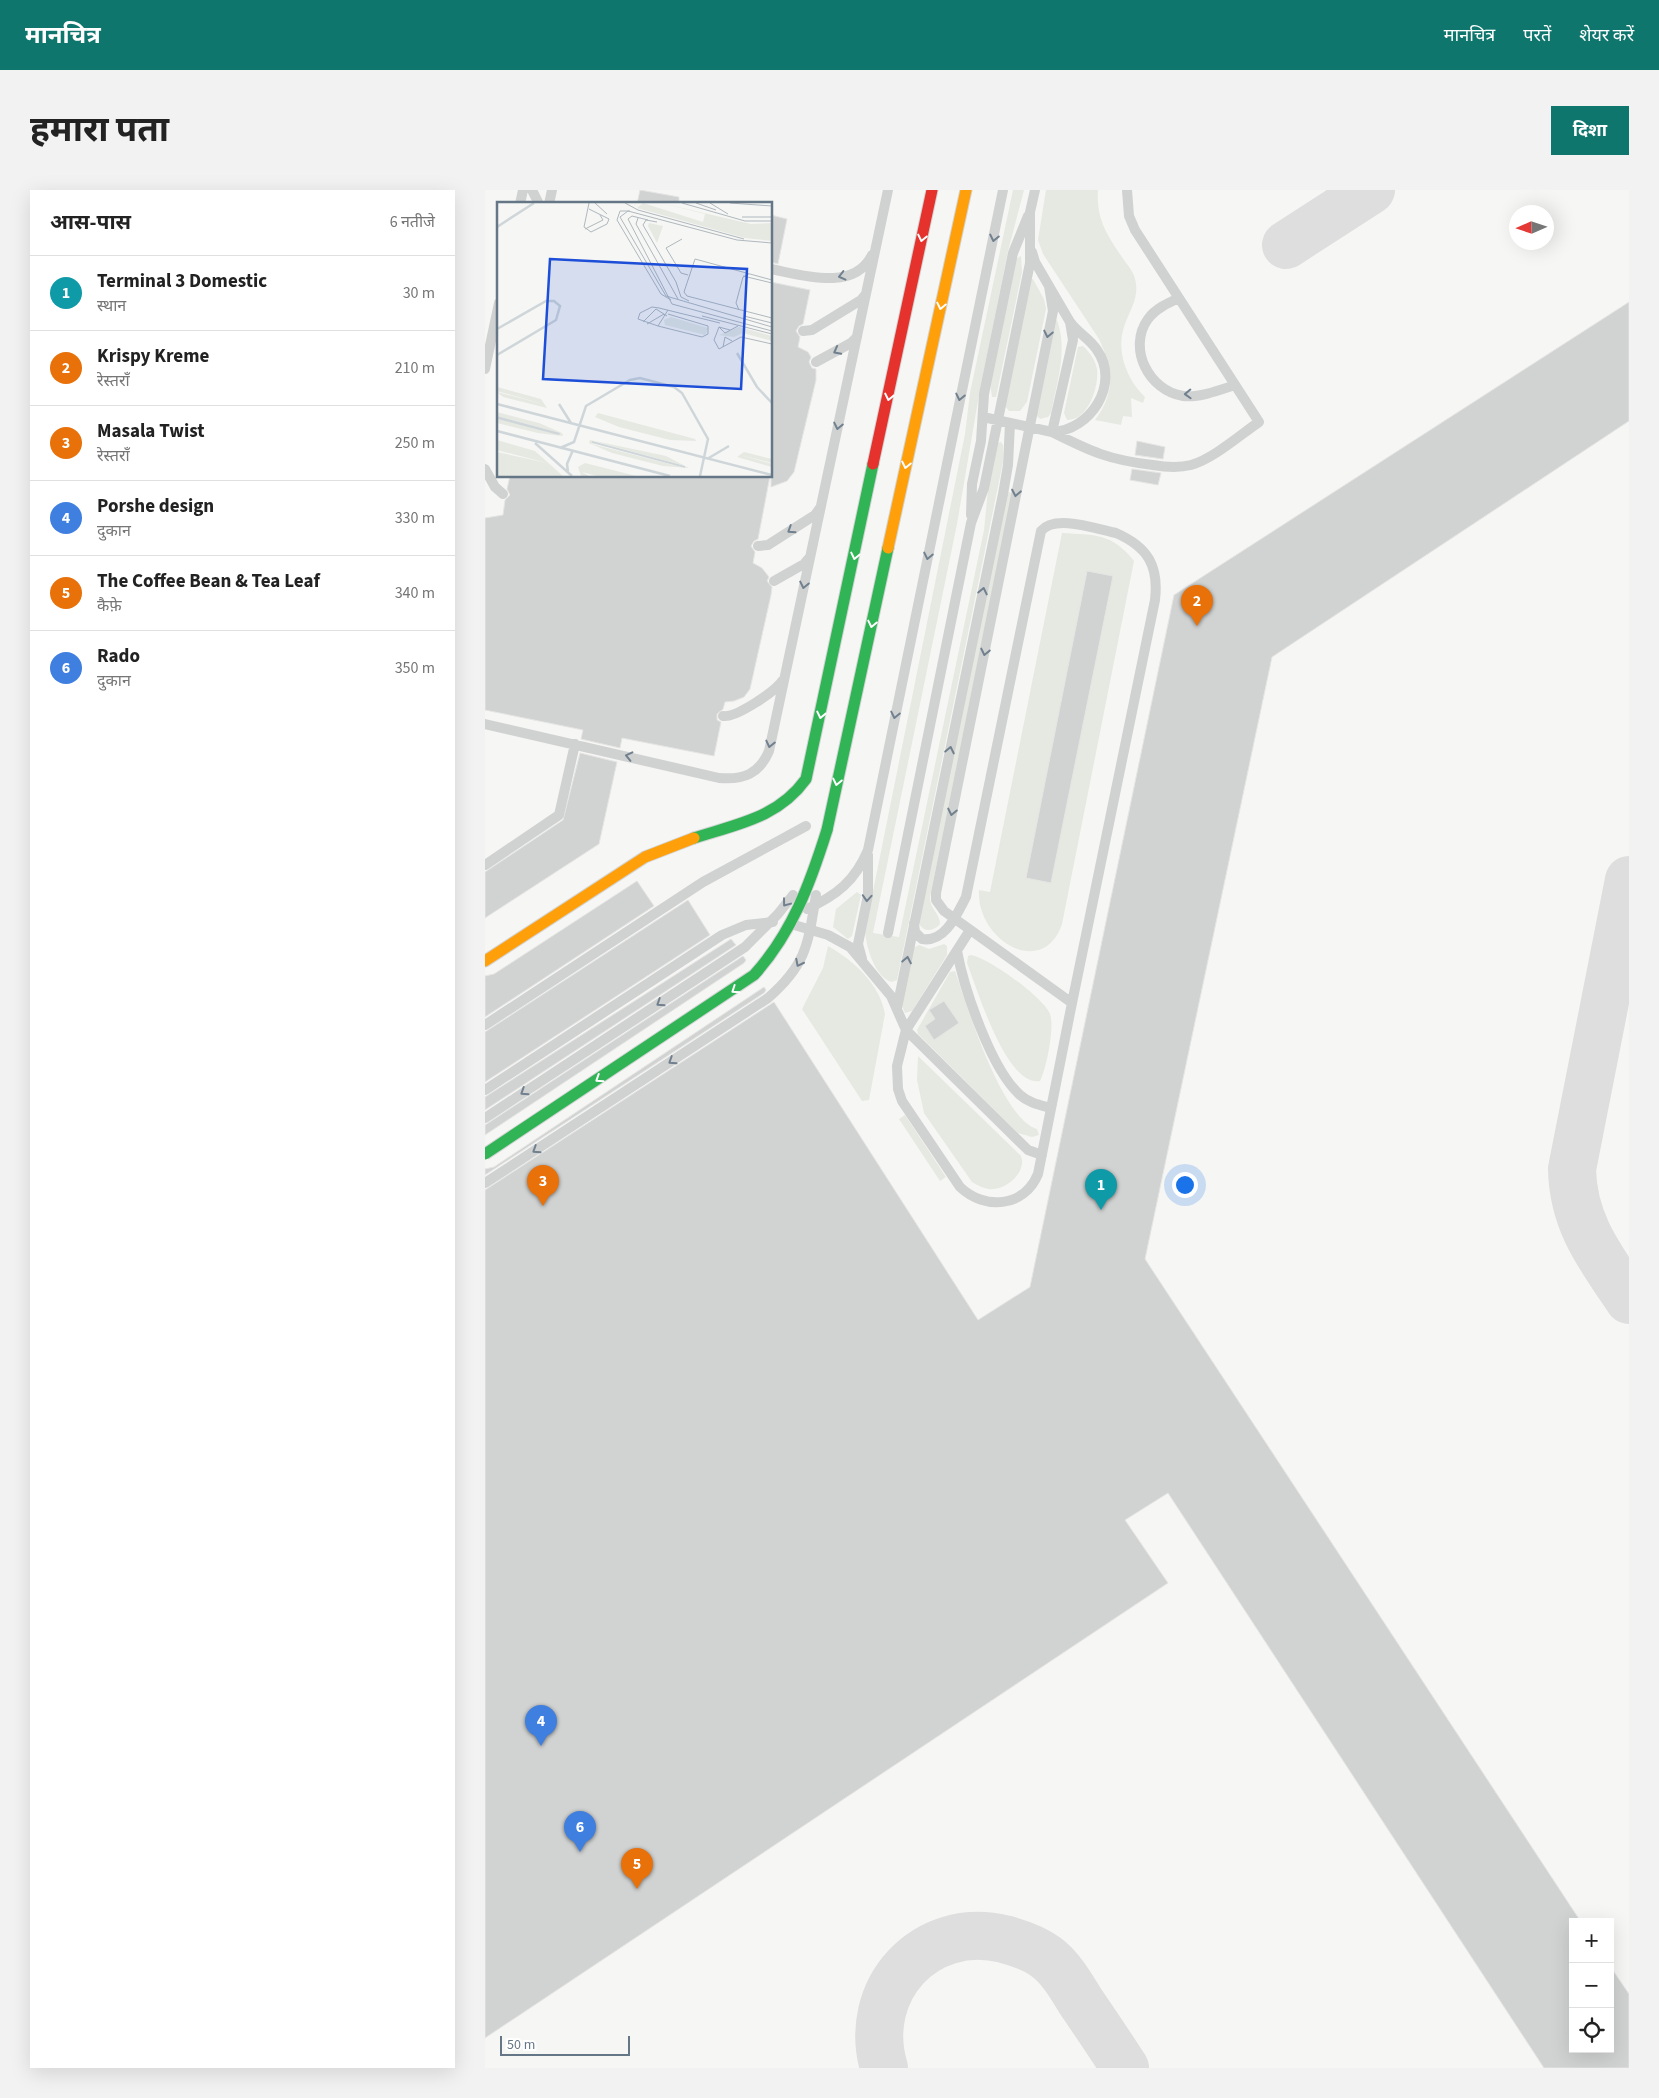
<!DOCTYPE html>
<html lang="hi">
<meta charset="utf-8">
<style>
:root{--surface:#fff;--page:#f2f2f2;--text:#222;--muted:#767676;--line:#e0e0e0;--accent:#0f766e}
body{margin:0;font-family:"Source Sans 3","Noto Sans Devanagari",sans-serif;background:var(--page);color:var(--text)}
.controls{position:absolute;right:15px;bottom:15px;display:grid;overflow:hidden;border-radius:0px;box-shadow:0 5px 20px #0002}
.controls button{width:45px;height:45px;display:grid;place-items:center;padding:0;border:0;border-bottom:1px solid var(--line);background:var(--surface);color:var(--text);font:25px sans-serif}
.compass{position:absolute;left:1024px;top:15px;width:45px;height:45px;border-radius:50%;background:var(--surface);box-shadow:0 5px 20px #0002;rotate:267deg}
.scale{position:absolute;left:15px;bottom:12px;width:130px;box-sizing:border-box;padding-left:5px;border:2px solid #657786;border-top:0;font-size:14px;line-height:18px;white-space:nowrap;color:#657786;-webkit-text-stroke:4px #fff;paint-order:stroke}
.you{position:absolute;left:699px;top:994px;width:18px;height:18px;margin:-12px;border:4px solid #fff;border-radius:50%;background:#1a73e8;box-shadow:0 0 0 8px #1a73e833}
.badge{display:grid;place-items:center;width:32px;height:32px;border-radius:50%;background:var(--accent);color:#fff;font-size:16px;font-weight:700}
.pin{position:absolute;translate:-50% -41px;filter:drop-shadow(0 1px 2px #0008)}
.pin::after{content:'';position:absolute;top:26px;width:18px;height:15px;background:inherit;clip-path:polygon(0 0,100% 0,50% 100%)}
.list{margin:0;padding:0;list-style:none}
h2{display:flex;justify-content:space-between;align-items:center;height:65px;margin:0;padding:0 20px;font-size:21px}
h2 small{font-size:16px;font-weight:400;color:var(--muted)}
.list li{display:grid;grid-template-columns:32px 1fr auto;gap:15px;align-items:center;box-sizing:border-box;height:75px;padding:0 20px;border-top:1px solid var(--line)}
.list b{display:block;font-size:19px;white-space:nowrap}
.list p{margin:0;font-size:16px;white-space:nowrap;color:var(--muted)}
.list em{font-size:16px;font-style:normal;color:var(--muted)}
.icon{flex:none;width:28px;height:28px;fill:none;stroke:currentColor;stroke-width:2;stroke-linecap:round;stroke-linejoin:round}
.map{position:relative;flex:none;width:1144px;height:1878px;overflow:hidden;border-radius:0px}
header{display:flex;align-items:center;gap:30px;box-sizing:border-box;height:70px;padding:0 25px;background:var(--accent);color:#fff}
header strong{font-size:24px}
nav{display:flex;gap:28px;margin-inline-start:auto;font-size:18px}
.intro{display:flex;align-items:center;justify-content:space-between;box-sizing:border-box;height:120px;padding:0 30px}
h1{margin:0;font-size:35px}
.button{padding:12px 22px;border-radius:0px;background:var(--accent);color:#fff;font-size:18px;font-weight:700}
main{display:flex;gap:30px;padding:0 30px}
aside{flex:1;background:var(--surface);border-radius:0px;box-shadow:0 5px 20px #0002}
.map>svg:first-child{display:block}
.green{fill:#e6e9e2}
.lines{fill:none;stroke-linecap:round;stroke-linejoin:round}
.taxiway{stroke:#dedede;stroke-width:48}
.building{fill:#d1d2d2;stroke:#e5e5e4}
.fast-casing{stroke:#d2d4d4;stroke-width:13}
.slow-casing{stroke:#d2d4d4;stroke-width:13}
.jam-casing{stroke:#d2d4d4;stroke-width:13}
.lane{stroke:#d0d1d1;stroke-width:10}
.fast{stroke:#30b455;stroke-width:11}
.slow{stroke:#ff9f0a;stroke-width:11}
.jam{stroke:#e5322d;stroke-width:11}
.fast-bridge-casing{stroke:#d2d4d4;stroke-width:13;stroke-linecap:butt}
.lane-bridge{stroke:#d0d1d1;stroke-width:10}
.fast-bridge{stroke:#30b455;stroke-width:11}
.oneway{stroke:#fff}
.oneway2{stroke:#70808e}
.inset-river{fill:none;stroke:#cfd6d9;stroke-width:2.5}
.inset-road{fill:none;stroke:#afb8be;stroke-width:1}
.view{fill:#1d4ed8;fill-opacity:0.15;stroke:#1d4ed8;stroke-width:2.5}
.inset-edge{fill:none;stroke:#657786;stroke-width:2.5}
</style>
<header>
<strong>मानचित्र</strong>
<nav><a>मानचित्र</a><a>परतें</a><a>शेयर करें</a></nav>
</header>
<div class="intro"><h1>हमारा पता</h1><a class="button">दिशा</a></div>
<main>
<aside>
<h2>आस-पास<small>6 नतीजे</small></h2>
<ul class="list">
<li><span class="badge" style="background:#0f9aa8">1</span><div><b>Terminal 3 Domestic</b><p>स्थान</p></div><em>30 m</em></li>
<li><span class="badge" style="background:#e8710a">2</span><div><b>Krispy Kreme</b><p>रेस्तराँ</p></div><em>210 m</em></li>
<li><span class="badge" style="background:#e8710a">3</span><div><b>Masala Twist</b><p>रेस्तराँ</p></div><em>250 m</em></li>
<li><span class="badge" style="background:#3f7fe0">4</span><div><b>Porshe design</b><p>दुकान</p></div><em>330 m</em></li>
<li><span class="badge" style="background:#e8710a">5</span><div><b>The Coffee Bean &amp; Tea Leaf</b><p>कैफ़े</p></div><em>340 m</em></li>
<li><span class="badge" style="background:#3f7fe0">6</span><div><b>Rado</b><p>दुकान</p></div><em>350 m</em></li>
</ul>
</aside>
<div class="map">
<svg width="1144" height="1878" viewBox="0 0 1144 1878">
<rect width="100%" height="100%" fill="#f6f6f4"/>
<path class="green" d="M 528,0 L 539,0 L 523,61 L 494,205 L 472,334 L 388,743 L 414,747 L 499,340 L 503,300 L 512,253 L 516,252 L 518,255 L 518,272 L 412,790 L 407,792 C 390,788 381,757 380,741 L 480,244 L 485,203 Z
M 561,0 L 613,0 C 611,30 623,46 639,70 C 645,78 650,84 651,94 C 653,109 645,120 640,134 C 630,159 641,189 660,207 L 658,213 L 646,208 L 647,227 L 638,226 L 636,235 L 610,230 C 631,202 628,179 614,149 L 558,64 L 553,50 Z
M 536,66 L 537,82 L 511,207 L 507,207 L 505,193 L 531,69 Z
M 548,89 L 559,109 L 561,119 L 542,212 L 535,221 L 524,221 L 520,216 L 544,90 Z
M 572,130 C 583,160 572,192 566,223 L 563,227 L 555,229 L 551,225 L 568,132 Z
M 598,156 C 605,163 610,169 612,179 C 614,196 604,230 582,230 L 579,223 L 593,157 Z
M 521,301 L 527,303 L 445,707 C 444,718 455,723 455,734 C 447,743 437,742 433,731 Z
M 577,343 C 610,345 627,343 649,371 L 577,734 C 558,790 491,750 494,700 L 505,702 Z
M 372,702 L 376,705 L 367,746 L 363,749 L 348,737 L 351,719 Z
M 459,754 L 462,756 L 462,765 L 427,821 L 420,823 L 417,816 L 428,758 L 434,755 L 444,759 Z
M 343,756 C 368,770 395,794 400,824 L 384,910 L 377,911 L 317,819 L 338,778 Z
M 486,765 C 504,768 559,808 565,824 C 570,837 561,880 555,891 C 521,897 492,798 482,773 L 483,766 Z
M 470,781 C 482,816 516,928 552,939 L 554,945 L 547,947 L 533,943 L 433,844 L 432,840 L 465,782 Z
M 433,866 L 536,966 C 542,981 523,998 509,999 C 501,1000 494,996 487,992 L 439,923 L 432,890 Z
M 420,925 L 461,987 L 455,991 L 414,929 Z"/>
<g class="lines">
<path class="taxiway" d="M 801,55 L 886,0
M 1144,690 L 1087,979 C 1088,1033 1115,1067 1144,1110
M 399,1878 C 376,1800 440,1730 519,1749 C 534,1753 549,1758 561,1767 C 576,1778 586,1796 596,1812 C 611,1834 626,1856 640,1878"/>
</g>
<path class="building" d="M 155,0 L 194,7 L 194,14 L 152,14 Z
M 286,25 L 302,29 L 293,74 L 286,72 Z
M 286,92 L 325,100 L 318,134 L 314,136 L 311,141 L 315,147 L 313,157 L 323,162 L 326,167 L 324,172 L 327,178 L 331,179 L 331,190 L 309,282 L 302,291 L 286,297 Z
M 1144,112 L 1144,231 L 787,467 L 660,1069 L 1096,1732 L 1088,1732 L 1088,1859 L 1125,1859 L 1125,1776 L 1144,1804 L 1144,1878 L 1059,1878 L 683,1303 L 640,1330 L 683,1393 L 0,1848 L 0,1000 L 289,812 L 493,1130 L 545,1097 L 689,405 Z
M 652,251 L 680,257 L 678,269 L 650,265 Z
M 647,279 L 676,283 L 673,295 L 645,290 Z
M 25,286 L 285,286 L 273,349 L 269,351 L 266,356 L 270,362 L 268,373 L 277,378 L 284,387 L 282,391 L 287,397 L 286,405 L 265,499 L 259,507 L 249,511 L 240,512 L 238,519 L 232,524 L 232,530 L 236,532 L 229,566 L 137,548 L 135,558 L 96,549 L 98,540 L 0,520 L 0,328 L 18,325 L 20,310 L 25,305 L 22,299 Z
M 602,381 L 628,386 L 566,693 L 541,688 Z
M 95,563 L 132,572 L 114,654 L 0,728 L 0,682 L 78,630 Z
M 152,691 L 169,716 L 0,827 L 0,786 L 9,784 Z
M 203,710 L 225,745 L 0,892 L 0,842 Z
M 246,749 L 251,755 L 0,920 L 0,907 Z
M 258,766 L 261,770 L 259,773 L 0,945 L 0,935 Z
M 279,797 L 281,800 L 279,803 L 0,985 L 0,979 L 9,977 Z
M 459,811 L 474,833 L 449,850 L 440,836 L 450,829 L 444,820 Z"/>
<g class="lines">
<g class="fast-casing">
<path id="fast" d="M 342,640 L 403,358
M 209,648 C 252,634 293,628 321,589 L 388,274"/>
</g>
<g class="slow-casing">
<path id="slow" d="M 403,358 L 481,0
M 0,771 L 160,667 L 209,648"/>
</g>
<g class="jam-casing">
<path id="jam" d="M 388,274 L 447,0"/>
</g>
<path class="lane" d="M 47,0 L 54,14
M 35,14 L 38,0
M 64,14 L 67,0
M 286,79 C 317,85 369,102 387,65
M 694,108 C 683,113 670,119 663,129 C 642,158 664,201 698,206 C 714,208 735,200 750,195
M 585,132 L 588,150 L 567,242 C 607,262 624,270 668,275 C 680,277 694,278 706,275 C 728,269 755,245 774,232 L 650,40 L 644,26 L 642,0
M 318,141 L 327,140 L 376,110 L 380,105
M 331,172 L 366,153 L 372,147
M 0,179 L 14,113
M 498,227 L 567,242 C 605,241 636,194 612,160 C 605,149 593,143 585,132 L 550,72 L 547,62
M 0,279 L 10,297 L 18,304
M 486,325 L 487,294 L 496,251 L 499,204 L 528,63 L 543,26
M 273,356 L 283,355 L 330,325 L 335,318
M 289,391 L 319,374 L 325,367
M 238,526 C 251,528 291,501 298,490
M 0,534 L 234,588 C 259,590 274,584 284,561 L 403,0
M 0,675 L 74,625 L 90,554
M 322,719 C 352,705 370,691 383,660 L 518,0
M 429,733 L 430,742 L 437,749 C 460,753 472,724 481,707 L 556,341 C 570,324 611,339 631,343 C 663,357 674,376 670,410 L 587,813
M 306,734 L 343,745 L 365,757 L 406,806 L 421,840 L 412,876 L 413,899 L 417,911 L 475,997 C 499,1020 539,1018 553,984 L 587,813 L 459,721 L 451,710 L 451,703 L 568,121 L 564,96
M 485,740 L 421,840 L 543,960 L 557,965
M 403,743 L 486,333 L 499,298 L 545,73 L 545,22 L 550,0
M 472,761 C 479,799 506,879 535,905 C 544,913 555,915 566,918
M 377,769 L 373,754 L 383,705 L 383,665
M 412,818 L 518,304 L 523,275 L 525,233
M 0,835 L 218,692 L 321,636
M 0,900 L 237,745 L 261,735 L 288,732"/>
<use href="#fast" class="fast"/>
<use href="#slow" class="slow"/>
<use href="#jam" class="jam"/>
<g class="fast-bridge-casing">
<path id="fast-bridge" d="M 0,964 L 269,785 C 307,743 325,694 342,640"/>
</g>
<path class="lane-bridge" d="M 0,928 L 260,757 L 293,724 L 308,705
M 0,993 L 283,808 C 322,774 323,754 331,705"/>
<use href="#fast-bridge" class="fast-bridge"/>
</g>
<defs><path id="oneway-chevron" d="M-2-3.5L2.5 0L-2 3.5" fill="none" stroke-width="1.6" stroke-linecap="round" stroke-linejoin="round" transform="scale(1.25)"/></defs>
<g class="oneway">
<use href="#oneway-chevron" transform="translate(437 48) rotate(102)"/>
<use href="#oneway-chevron" transform="translate(456 116) rotate(102)"/>
<use href="#oneway-chevron" transform="translate(404 207) rotate(102)"/>
<use href="#oneway-chevron" transform="translate(421 275) rotate(102)"/>
<use href="#oneway-chevron" transform="translate(370 366) rotate(102)"/>
<use href="#oneway-chevron" transform="translate(387 434) rotate(102)"/>
<use href="#oneway-chevron" transform="translate(336 525) rotate(102)"/>
<use href="#oneway-chevron" transform="translate(352 592) rotate(102)"/>
<use href="#oneway-chevron" transform="translate(250 800) rotate(146)"/>
<use href="#oneway-chevron" transform="translate(114 889) rotate(147)"/>
</g>
<g class="oneway2">
<use href="#oneway-chevron" transform="translate(509 48) rotate(102)"/>
<use href="#oneway-chevron" transform="translate(357 86) rotate(166)"/>
<use href="#oneway-chevron" transform="translate(563 144) rotate(102)"/>
<use href="#oneway-chevron" transform="translate(352 161) rotate(152)"/>
<use href="#oneway-chevron" transform="translate(703 204) rotate(178)"/>
<use href="#oneway-chevron" transform="translate(475 207) rotate(102)"/>
<use href="#oneway-chevron" transform="translate(353 236) rotate(102)"/>
<use href="#oneway-chevron" transform="translate(531 303) rotate(101)"/>
<use href="#oneway-chevron" transform="translate(306 340) rotate(147)"/>
<use href="#oneway-chevron" transform="translate(443 366) rotate(102)"/>
<use href="#oneway-chevron" transform="translate(319 395) rotate(102)"/>
<use href="#oneway-chevron" transform="translate(498 401) rotate(-78)"/>
<use href="#oneway-chevron" transform="translate(500 462) rotate(102)"/>
<use href="#oneway-chevron" transform="translate(410 525) rotate(102)"/>
<use href="#oneway-chevron" transform="translate(285 554) rotate(103)"/>
<use href="#oneway-chevron" transform="translate(465 560) rotate(-78)"/>
<use href="#oneway-chevron" transform="translate(144 566) rotate(-167)"/>
<use href="#oneway-chevron" transform="translate(467 622) rotate(102)"/>
<use href="#oneway-chevron" transform="translate(382 708) rotate(94)"/>
<use href="#oneway-chevron" transform="translate(301 713) rotate(127)"/>
<use href="#oneway-chevron" transform="translate(422 770) rotate(-79)"/>
<use href="#oneway-chevron" transform="translate(314 773) rotate(117)"/>
<use href="#oneway-chevron" transform="translate(175 813) rotate(147)"/>
<use href="#oneway-chevron" transform="translate(187 871) rotate(147)"/>
<use href="#oneway-chevron" transform="translate(39 902) rotate(147)"/>
<use href="#oneway-chevron" transform="translate(51 960) rotate(147)"/>
</g>
<g transform="translate(12 12)">
<rect width="275" height="275" fill="#f6f6f4"/>
<path d="M 146,1 L 206,20 L 208,12 L 164,1 L 254,22 L 275,21 L 275,39 L 248,36 L 140,6 ZM 152,21 L 166,24 L 160,41 L 151,24 ZM 174,115 L 211,126 L 210,130 L 208,133 L 168,123 L 167,118 ZM 242,125 L 275,134 L 275,139 L 246,131 L 237,135 L 222,133 ZM 0,185 L 44,197 L 50,206 L 6,195 L 0,190 L 46,202 L 0,189 ZM 0,210 L 42,221 L 65,231 L 66,233 L 65,234 L 41,231 L 0,221 L 0,217 L 63,231 L 0,214 ZM 101,211 L 198,237 L 199,239 L 173,238 L 122,225 L 98,215 ZM 0,238 L 38,249 L 66,274 L 0,274 L 0,250 L 50,261 L 0,248 ZM 93,238 L 169,254 L 192,266 L 166,264 L 115,251 L 92,241 ZM 96,239 L 188,264 L 188,266 L 95,242 ZM 247,250 L 275,257 L 275,261 L 244,253 L 275,262 L 275,265 L 240,255 ZM 88,261 L 139,274 L 100,274 L 85,270 L 92,274 L 84,274 L 81,265 Z" fill="#e6e9e2" fill-rule="evenodd"/>
<path d="M 0,214 L 63,231 L 62,233 L 0,217 ZM 95,239 L 188,264 L 188,266 L 95,241 Z" fill="#cfd6d9"/>
<path class="inset-river" d="M 0,25 L 37,1M 0,127 L 49,99 L 57,99 L 63,104 L 59,118 L 0,153M 240,151 L 260,185 L 275,201M 0,202 L 275,273M 62,202 L 74,221M 0,229 L 173,274M 38,241 L 75,274M 63,246 L 77,240 L 89,204 L 133,178 L 143,176 L 177,185 L 185,191 L 211,237 L 203,274M 210,257 L 232,244M 71,270 L 70,262 L 76,248"/>
<path class="inset-road" d="M 98,1 L 110,12M 128,1 L 141,8 L 247,37M 185,1 L 248,19 L 275,19M 199,1 L 219,8M 213,1 L 231,12M 233,1 L 275,4M 92,7 L 112,17 L 110,22 L 94,30 L 87,25 L 92,1M 133,9 L 123,9 L 120,18 L 164,92 L 174,98M 245,15 L 275,15M 141,16 L 139,22 L 181,97M 151,18 L 135,14 L 131,17 L 175,102 L 275,129M 160,20 L 149,18 L 146,23 L 179,80 L 184,95 L 192,99M 88,27 L 106,18 L 103,13M 185,37 L 169,46 L 184,71 L 191,73M 275,41 L 240,38 L 131,9 L 123,15 L 169,94 L 275,125M 246,74 L 275,81M 275,78 L 198,57 L 187,90 L 190,94 L 275,116M 171,108 L 161,124 L 141,117 L 143,111 L 155,105 L 162,106 L 223,121M 242,108 L 239,101 L 246,75 L 252,72M 205,114 L 275,132M 247,114 L 275,121M 146,120 L 159,107 L 170,114M 150,122 L 167,112M 161,124 L 205,135 L 211,132 L 211,124 L 171,112M 222,125 L 228,131 L 241,124M 233,128 L 222,125 L 217,138 L 222,147 L 244,135 L 275,142M 226,145 L 228,135 L 235,139"/>
<path class="view" d="M 53,57 L 250,67 L 244,187 L 46,177 Z"/>
<rect width="275" height="275" class="inset-edge"/>
</g>
</svg>
<div class="controls">
<button>+</button>
<button>−</button>
<button><svg class="icon" aria-label="locate" viewBox="0 0 24 24"><circle cx="12" cy="12" r="6"/><path d="M12 2v4M12 18v4M2 12h4M18 12h4"/></svg></button>
</div>
<svg class="compass" viewBox="-18 -18 36 36"><path d="M0-13l5 13h-10z" fill="#e53935"/><path d="M0 13l5-13h-10z" fill="#767676"/></svg>
<div class="scale">50 m</div>
<div class="you"></div>
<div class="pin badge" style="left:616px;top:1020px;background:#0f9aa8">1</div>
<div class="pin badge" style="left:712px;top:436px;background:#e8710a">2</div>
<div class="pin badge" style="left:58px;top:1016px;background:#e8710a">3</div>
<div class="pin badge" style="left:56px;top:1556px;background:#3f7fe0">4</div>
<div class="pin badge" style="left:152px;top:1699px;background:#e8710a">5</div>
<div class="pin badge" style="left:95px;top:1662px;background:#3f7fe0">6</div>
</div>
</main>
